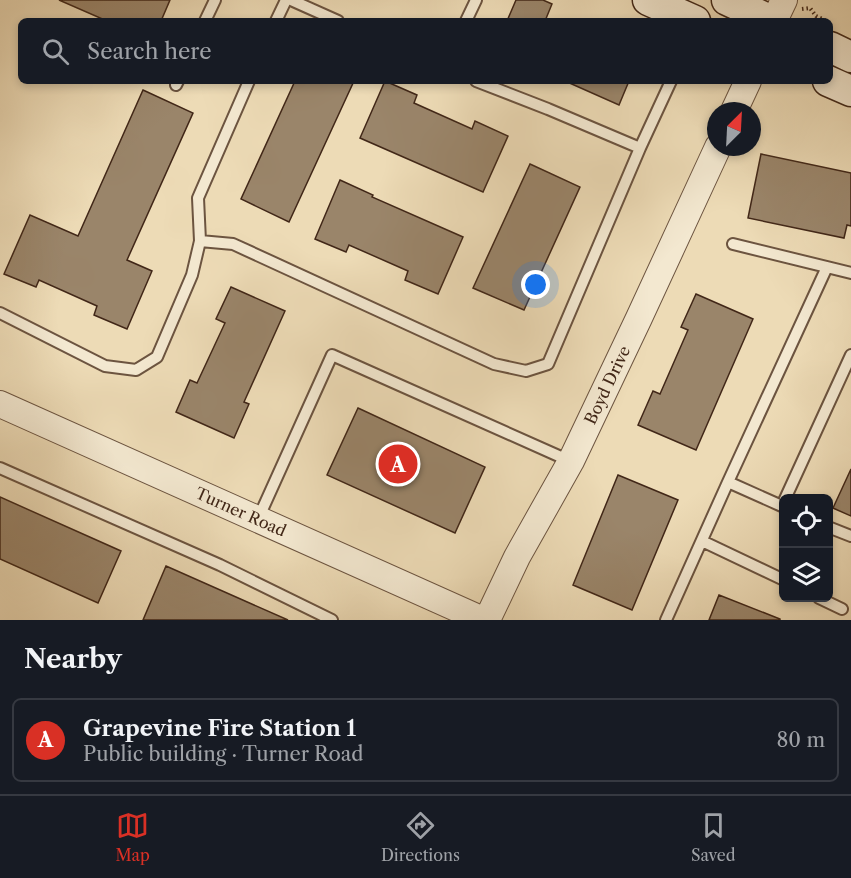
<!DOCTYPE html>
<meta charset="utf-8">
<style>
:root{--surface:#171b24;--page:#242831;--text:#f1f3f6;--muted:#9ea1a6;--line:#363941;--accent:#d93025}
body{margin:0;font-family:"Libre Caslon Text",serif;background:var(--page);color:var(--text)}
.controls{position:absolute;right:18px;bottom:18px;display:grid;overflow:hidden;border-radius:9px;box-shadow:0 3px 9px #0003}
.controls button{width:54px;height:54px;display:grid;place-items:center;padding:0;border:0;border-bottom:2px solid var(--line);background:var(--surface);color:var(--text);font:30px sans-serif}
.compass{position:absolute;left:707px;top:102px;width:54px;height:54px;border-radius:50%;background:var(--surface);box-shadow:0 3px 9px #0003;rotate:24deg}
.you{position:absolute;left:536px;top:285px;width:21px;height:21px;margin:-15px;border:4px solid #fff;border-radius:50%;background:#1a73e8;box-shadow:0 0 0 9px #1a73e833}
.badge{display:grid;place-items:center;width:39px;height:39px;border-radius:50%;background:var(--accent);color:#fff;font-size:20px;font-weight:700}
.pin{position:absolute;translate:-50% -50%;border:3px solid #fff;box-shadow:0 2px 6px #0006}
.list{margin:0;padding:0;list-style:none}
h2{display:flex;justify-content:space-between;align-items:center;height:78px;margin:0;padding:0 24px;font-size:26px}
h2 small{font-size:20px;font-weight:400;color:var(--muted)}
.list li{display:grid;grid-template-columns:39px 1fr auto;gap:18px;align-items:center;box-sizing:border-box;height:84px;margin:0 12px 12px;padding:0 12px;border:2px solid var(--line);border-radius:9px}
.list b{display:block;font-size:22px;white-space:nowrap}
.list p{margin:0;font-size:20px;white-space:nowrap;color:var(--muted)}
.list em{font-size:20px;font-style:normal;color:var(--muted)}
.icon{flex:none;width:33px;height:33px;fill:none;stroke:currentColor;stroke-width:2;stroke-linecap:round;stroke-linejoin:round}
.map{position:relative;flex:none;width:851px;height:620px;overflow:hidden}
.search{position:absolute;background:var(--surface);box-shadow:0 3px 9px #0003;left:18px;right:18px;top:18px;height:66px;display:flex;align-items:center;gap:15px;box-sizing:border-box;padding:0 21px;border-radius:9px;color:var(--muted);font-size:22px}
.sheet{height:174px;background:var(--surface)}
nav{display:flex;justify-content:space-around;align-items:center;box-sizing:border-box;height:84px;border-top:2px solid var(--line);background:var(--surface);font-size:16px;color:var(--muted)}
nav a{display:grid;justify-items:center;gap:3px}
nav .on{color:var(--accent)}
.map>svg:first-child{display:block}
.building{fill:#9a856a;stroke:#412718;stroke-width:1.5}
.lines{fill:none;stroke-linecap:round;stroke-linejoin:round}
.service-casing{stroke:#6c5440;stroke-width:14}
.tertiary-casing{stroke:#6c5440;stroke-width:28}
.secondary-casing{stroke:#412718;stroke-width:33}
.path{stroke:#412718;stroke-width:4;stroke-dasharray:1.5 3;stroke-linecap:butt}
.service{stroke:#f3e8d0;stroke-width:10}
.tertiary{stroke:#f3e8d0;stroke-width:26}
.secondary{stroke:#f3e8d0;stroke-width:30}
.labels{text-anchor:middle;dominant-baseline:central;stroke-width:4.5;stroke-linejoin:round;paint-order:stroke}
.street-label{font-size:16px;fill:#412718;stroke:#f3e8d0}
</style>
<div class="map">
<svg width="851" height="620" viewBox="0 0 851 620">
<rect width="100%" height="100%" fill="#eddbb6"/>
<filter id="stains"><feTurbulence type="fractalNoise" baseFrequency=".00333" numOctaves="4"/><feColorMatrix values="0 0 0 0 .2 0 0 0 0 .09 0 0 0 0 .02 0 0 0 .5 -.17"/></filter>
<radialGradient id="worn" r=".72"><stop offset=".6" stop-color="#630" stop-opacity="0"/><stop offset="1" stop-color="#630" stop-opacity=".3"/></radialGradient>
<path class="building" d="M 59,0 L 170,0 L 161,21 L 107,21 Z
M 516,0 L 543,0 L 552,4 L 545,21 L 507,21 Z
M 295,81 L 354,81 L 289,222 L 241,199 Z
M 385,81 L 417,95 L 414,103 L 472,129 L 475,121 L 508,136 L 483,192 L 360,138 Z
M 565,81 L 629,81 L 619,105 Z
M 143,90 L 193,113 L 127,260 L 152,271 L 127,329 L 94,315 L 97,306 L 39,280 L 36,287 L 4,274 L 30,215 L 78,236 Z
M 761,154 L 851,173 L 851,226 L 847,225 L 844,238 L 748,218 Z
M 530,164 L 580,187 L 524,310 L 473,288 Z
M 340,180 L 373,195 L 372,197 L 463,237 L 438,294 L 405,280 L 408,271 L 349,245 L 346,252 L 315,239 Z
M 231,287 L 285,311 L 244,402 L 249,404 L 234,438 L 176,412 L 190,380 L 197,383 L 225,323 L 216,319 Z
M 696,294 L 753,319 L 696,450 L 638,425 L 653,391 L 660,394 L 688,330 L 681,327 Z
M 358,408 L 485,467 L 455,533 L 327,475 Z
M 851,469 L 851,516 L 833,508 Z
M 618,475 L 678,500 L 632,610 L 573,585 Z
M 0,497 L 121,551 L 98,603 L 0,559 Z
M 166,566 L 288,620 L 143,620 Z
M 719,595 L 780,619 L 780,620 L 709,620 Z"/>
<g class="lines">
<g class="service-casing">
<path id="service" d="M 291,0 L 338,21
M 205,21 L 215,0
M 276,21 L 286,0
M 466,21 L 476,0
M 476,81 L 548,109 L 640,148
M 176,85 L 178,81
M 200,241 L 233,244 L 494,364 L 526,371 L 548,364 L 640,148 L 671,81
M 733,244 L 851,273
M 0,313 L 105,366 L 136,370 L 157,357 L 192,275 L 200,241 L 198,198 L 249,81
M 0,468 L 220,565 L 332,620
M 728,482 L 784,507
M 785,499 L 851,355
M 258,519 L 332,355 L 570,461
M 828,527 L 851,536
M 702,541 L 784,580
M 819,598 L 842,609
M 666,620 L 728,482 L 827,267"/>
</g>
<g class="tertiary-casing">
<g id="tertiary">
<path d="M 774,21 L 784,0"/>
<path d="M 734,111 L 748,81"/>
<path id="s1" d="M 0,404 L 483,620"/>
<path id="s2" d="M 487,620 L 517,557 L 571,461 L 639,318 L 718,147"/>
</g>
</g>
<g class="secondary-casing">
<path id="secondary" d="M 648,0 L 695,21
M 727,0 L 772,21
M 830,47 L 851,57
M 828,81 L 851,91"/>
</g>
<path class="path" d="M 802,9 L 810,8 L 816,16 L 827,21"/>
<use href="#service" class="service"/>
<use href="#tertiary" class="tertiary"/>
<use href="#secondary" class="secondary"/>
</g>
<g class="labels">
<g class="street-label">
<text stroke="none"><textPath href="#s2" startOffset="264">Boyd Drive</textPath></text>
<text stroke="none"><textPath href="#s1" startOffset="264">Turner Road</textPath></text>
</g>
</g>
<rect width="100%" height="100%" filter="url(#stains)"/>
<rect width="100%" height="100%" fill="url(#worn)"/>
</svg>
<div class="controls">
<button><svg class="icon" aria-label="locate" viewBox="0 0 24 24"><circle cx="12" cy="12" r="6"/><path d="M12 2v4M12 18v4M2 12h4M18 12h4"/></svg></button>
<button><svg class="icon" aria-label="layers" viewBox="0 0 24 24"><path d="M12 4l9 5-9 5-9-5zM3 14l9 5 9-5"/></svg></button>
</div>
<svg class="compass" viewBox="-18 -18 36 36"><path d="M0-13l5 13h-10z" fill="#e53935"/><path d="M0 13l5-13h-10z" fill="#9ea1a6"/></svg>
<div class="you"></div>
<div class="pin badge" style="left:398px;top:464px">A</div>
<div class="search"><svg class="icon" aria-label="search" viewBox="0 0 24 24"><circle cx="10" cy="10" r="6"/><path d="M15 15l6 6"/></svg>Search here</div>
</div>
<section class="sheet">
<h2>Nearby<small></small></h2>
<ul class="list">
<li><span class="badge">A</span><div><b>Grapevine Fire Station 1</b><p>Public building · Turner Road</p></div><em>80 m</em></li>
</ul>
</section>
<nav>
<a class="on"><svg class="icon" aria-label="map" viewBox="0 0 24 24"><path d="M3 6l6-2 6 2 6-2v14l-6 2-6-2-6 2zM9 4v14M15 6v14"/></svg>Map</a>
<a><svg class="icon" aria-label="directions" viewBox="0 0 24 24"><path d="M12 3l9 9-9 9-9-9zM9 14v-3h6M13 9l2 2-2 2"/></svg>Directions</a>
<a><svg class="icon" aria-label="saved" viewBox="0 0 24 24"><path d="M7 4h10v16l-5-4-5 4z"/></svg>Saved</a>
</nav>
